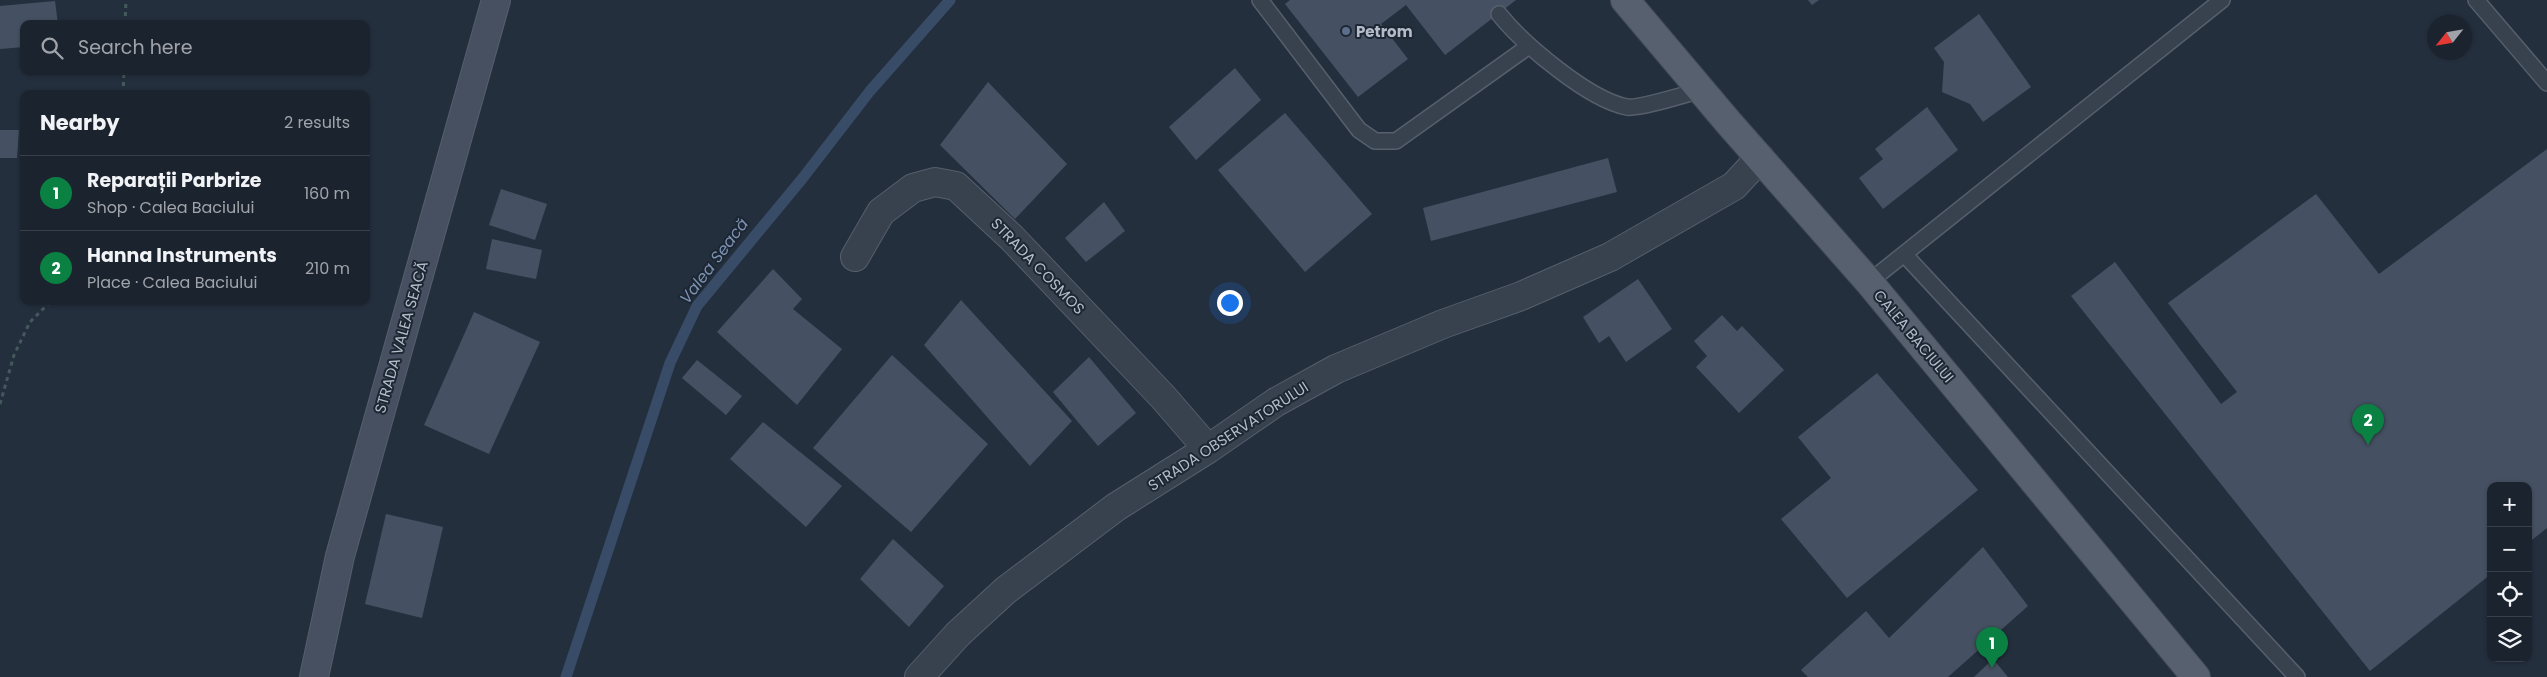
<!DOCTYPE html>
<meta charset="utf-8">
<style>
:root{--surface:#1b232e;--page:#242b36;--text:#f1f3f6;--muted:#a0a4aa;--line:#39404a;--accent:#0b8043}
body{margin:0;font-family:Poppins,sans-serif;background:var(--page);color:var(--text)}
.controls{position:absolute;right:15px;bottom:15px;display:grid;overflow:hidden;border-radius:10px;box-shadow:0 1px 4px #0004}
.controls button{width:45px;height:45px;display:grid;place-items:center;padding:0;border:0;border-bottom:1px solid var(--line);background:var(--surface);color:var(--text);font:25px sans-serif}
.compass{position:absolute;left:2427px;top:15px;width:45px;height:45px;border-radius:50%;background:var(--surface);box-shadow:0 1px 4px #0004;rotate:239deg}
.you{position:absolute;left:1229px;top:302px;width:18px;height:18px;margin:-12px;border:4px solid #fff;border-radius:50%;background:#1a73e8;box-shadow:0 0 0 8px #1a73e833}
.badge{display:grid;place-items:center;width:32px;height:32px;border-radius:50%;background:var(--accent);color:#fff;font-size:16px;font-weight:700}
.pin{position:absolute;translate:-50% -41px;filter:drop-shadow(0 1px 2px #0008)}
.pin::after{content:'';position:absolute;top:26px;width:18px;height:15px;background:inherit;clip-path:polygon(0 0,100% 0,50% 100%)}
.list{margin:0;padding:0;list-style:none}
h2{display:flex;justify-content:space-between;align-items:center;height:65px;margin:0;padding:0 20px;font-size:21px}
h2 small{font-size:16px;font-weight:400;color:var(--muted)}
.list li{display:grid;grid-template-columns:32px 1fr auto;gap:15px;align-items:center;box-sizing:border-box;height:75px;padding:0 20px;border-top:1px solid var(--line)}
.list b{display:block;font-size:19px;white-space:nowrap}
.list p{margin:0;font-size:16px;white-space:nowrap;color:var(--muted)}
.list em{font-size:16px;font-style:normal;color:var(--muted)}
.icon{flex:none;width:28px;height:28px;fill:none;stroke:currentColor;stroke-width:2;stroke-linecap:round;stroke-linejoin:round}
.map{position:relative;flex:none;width:2547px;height:677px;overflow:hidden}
.search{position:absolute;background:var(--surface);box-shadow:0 1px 4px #0004;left:20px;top:20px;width:350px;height:55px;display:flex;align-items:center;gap:12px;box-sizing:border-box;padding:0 18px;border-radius:10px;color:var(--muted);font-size:19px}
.panel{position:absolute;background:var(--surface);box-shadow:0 1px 4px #0004;left:20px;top:90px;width:350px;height:215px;border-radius:10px}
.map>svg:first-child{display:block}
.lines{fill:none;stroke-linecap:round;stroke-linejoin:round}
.stream{stroke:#394c67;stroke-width:11}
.building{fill:#455162}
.service-casing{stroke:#565f6c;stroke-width:18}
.minor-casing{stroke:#565f6c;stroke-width:30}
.secondary-casing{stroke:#565f6c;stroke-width:30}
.primary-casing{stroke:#414a57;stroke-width:30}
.path{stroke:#44595c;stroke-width:3;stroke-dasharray:4 4;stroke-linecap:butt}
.service{stroke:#38414e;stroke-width:15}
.minor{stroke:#38414e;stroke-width:28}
.secondary{stroke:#465061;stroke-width:28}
.primary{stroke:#56606e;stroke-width:28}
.service-dot{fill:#5c6f8a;stroke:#1d2633;stroke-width:2}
.labels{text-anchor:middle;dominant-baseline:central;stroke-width:4;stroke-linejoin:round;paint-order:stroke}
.poi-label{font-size:15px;font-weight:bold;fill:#b4bcc9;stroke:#1d2633;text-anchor:start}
.street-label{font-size:15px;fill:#b4bcc9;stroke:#1d2633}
.water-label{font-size:16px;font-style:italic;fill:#7c92b1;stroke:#1d2633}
</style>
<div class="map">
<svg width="2547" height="677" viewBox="0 0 2547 677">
<rect width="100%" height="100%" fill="#242f3e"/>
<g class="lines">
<path class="stream" d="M 566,677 L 670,363 L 697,306 L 802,179 L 870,91 L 950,0"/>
</g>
<path class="building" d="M 1290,0 L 1516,0 L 1445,55 L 1406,5 L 1381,24 L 1408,59 L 1358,97 L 1285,4 Z
M 1808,0 L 1819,0 L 1812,5 Z
M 55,1 L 58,24 L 24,24 L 24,47 L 0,49 L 0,6 Z
M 1979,14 L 2031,87 L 1983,122 L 1970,104 L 1942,92 L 1944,62 L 1934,48 Z
M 1235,68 L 1261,100 L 1196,160 L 1169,127 Z
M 988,82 L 1067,164 L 1015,219 L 940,145 Z
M 1927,107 L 1958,150 L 1883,209 L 1859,178 L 1883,159 L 1875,149 Z
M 1285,113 L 1372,214 L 1305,272 L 1218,170 Z
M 0,130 L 19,130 L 17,158 L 0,158 Z
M 2547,149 L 2547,528 L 2528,543 L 2528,486 L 2491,486 L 2491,574 L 2370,671 L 2071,296 L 2115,262 L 2221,404 L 2237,392 L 2168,303 L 2316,194 L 2379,274 Z
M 1608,158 L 1617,192 L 1431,241 L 1423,208 Z
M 501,189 L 547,204 L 535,240 L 489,225 Z
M 1104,202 L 1125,231 L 1086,262 L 1065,238 Z
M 492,239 L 542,250 L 536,279 L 486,269 Z
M 773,269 L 802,299 L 793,309 L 842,349 L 797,405 L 717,332 Z
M 1638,279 L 1672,329 L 1626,362 L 1609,336 L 1599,343 L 1583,317 Z
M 961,300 L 1072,421 L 1030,466 L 924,345 Z
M 474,312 L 540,342 L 489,454 L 424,425 Z
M 1722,315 L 1737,331 L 1742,326 L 1784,370 L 1739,413 L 1696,367 L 1707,356 L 1694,341 Z
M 892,355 L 988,444 L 911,532 L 813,448 Z
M 1089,357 L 1136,413 L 1098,446 L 1053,392 Z
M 697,360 L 742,396 L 726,415 L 682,378 Z
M 1877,373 L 1978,490 L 1847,598 L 1781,519 L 1831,478 L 1798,437 Z
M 763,422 L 842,486 L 806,527 L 730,459 Z
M 386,514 L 443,527 L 422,618 L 365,604 Z
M 893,539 L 944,586 L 909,627 L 860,579 Z
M 1983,547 L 2028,606 L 1948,677 L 1808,677 L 1801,670 L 1866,611 L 1889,638 Z
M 1993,659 L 2008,677 L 1974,677 Z"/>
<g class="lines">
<g class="service-casing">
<path id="service" d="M 1260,0 L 1359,130 L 1375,141 L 1396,141 L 1529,46
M 2476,0 L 2547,83
M 1499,14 C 1523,44 1589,100 1627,107 C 1639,109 1686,94 1701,90
M 1904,254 L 2297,677
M 1869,282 L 2222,0"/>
</g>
<g class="minor-casing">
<path id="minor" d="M 855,257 L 881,212 L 913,188 L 935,182 L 956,186 L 1012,238 L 1163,397 L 1208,449
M 919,677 L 958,634 L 1006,590 L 1116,507 L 1208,449 L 1276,402 L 1336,369 L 1443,324 L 1521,296 L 1610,257 L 1734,186 L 1760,158"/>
</g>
<g class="secondary-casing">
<path id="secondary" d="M 314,677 L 340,556 L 496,0"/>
</g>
<g class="primary-casing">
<path id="primary" d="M 1625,0 L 1728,122 L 1869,282 L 2196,677"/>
</g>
<path class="path" d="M 125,24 L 126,0
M 123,94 L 124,71
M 0,404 L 14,355 L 30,322 L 51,301"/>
<use href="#service" class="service"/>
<use href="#minor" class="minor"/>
<use href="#secondary" class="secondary"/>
<use href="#primary" class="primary"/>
</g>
<circle class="service-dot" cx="1346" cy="31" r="5"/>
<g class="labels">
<g class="poi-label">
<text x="1356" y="31">Petrom</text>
</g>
<g class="street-label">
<text transform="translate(1038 266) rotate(46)">STRADA COSMOS</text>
<text transform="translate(1914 336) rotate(50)">CALEA BACIULUI</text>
<text transform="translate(401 337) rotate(-74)">STRADA VALEA SEACĂ</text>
<text transform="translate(1228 436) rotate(-33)">STRADA OBSERVATORULUI</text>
</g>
<g class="water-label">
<text transform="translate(714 261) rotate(-53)">Valea Seacă</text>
</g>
</g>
</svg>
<div class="controls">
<button>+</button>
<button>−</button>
<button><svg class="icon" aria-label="locate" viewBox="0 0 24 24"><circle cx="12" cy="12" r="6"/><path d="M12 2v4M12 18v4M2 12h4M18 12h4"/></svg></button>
<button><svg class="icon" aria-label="layers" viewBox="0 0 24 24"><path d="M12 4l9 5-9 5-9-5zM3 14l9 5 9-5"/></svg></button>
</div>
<svg class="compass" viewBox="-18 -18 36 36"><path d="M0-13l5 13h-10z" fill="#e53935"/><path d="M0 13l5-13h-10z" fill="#a0a4aa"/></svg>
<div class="you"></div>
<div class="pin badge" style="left:1992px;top:668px">1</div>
<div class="pin badge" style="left:2368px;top:445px">2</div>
<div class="search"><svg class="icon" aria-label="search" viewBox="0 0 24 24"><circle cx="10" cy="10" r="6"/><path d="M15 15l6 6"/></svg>Search here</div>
<section class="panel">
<h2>Nearby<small>2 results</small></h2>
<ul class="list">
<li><span class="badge">1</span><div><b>Reparații Parbrize</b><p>Shop · Calea Baciului</p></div><em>160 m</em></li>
<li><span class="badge">2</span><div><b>Hanna Instruments</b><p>Place · Calea Baciului</p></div><em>210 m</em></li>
</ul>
</section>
</div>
